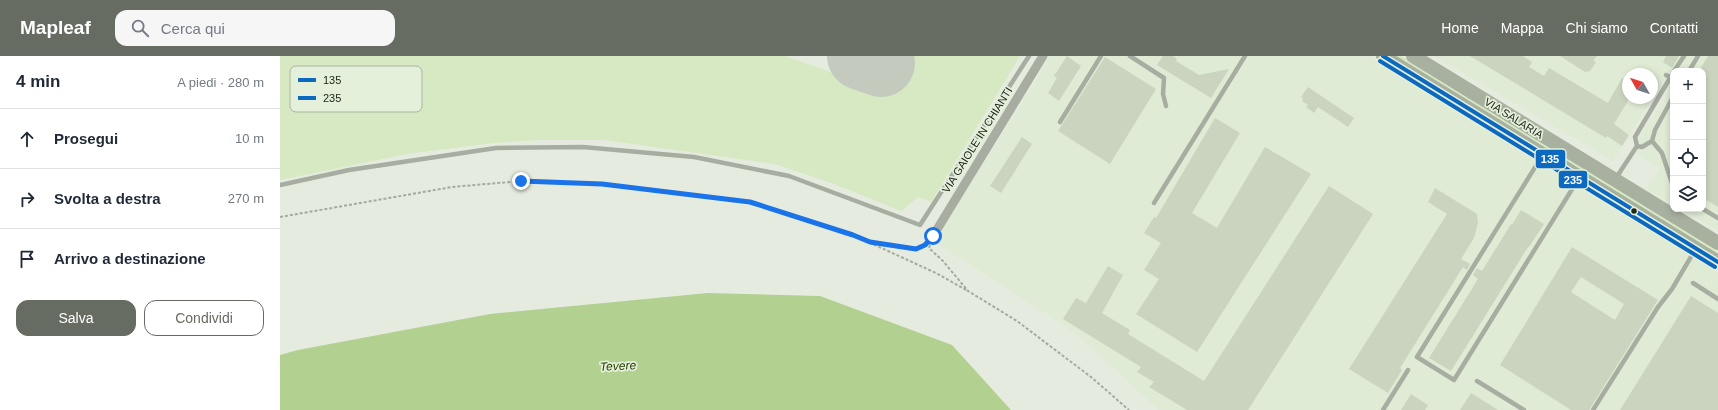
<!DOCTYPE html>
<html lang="it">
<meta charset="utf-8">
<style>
:root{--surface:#fff;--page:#f6f6f7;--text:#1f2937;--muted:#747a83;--line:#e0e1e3;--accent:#666c62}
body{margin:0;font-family:Helvetica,sans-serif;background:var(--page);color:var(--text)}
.controls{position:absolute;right:12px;top:12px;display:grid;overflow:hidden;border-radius:8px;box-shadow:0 2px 6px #0003}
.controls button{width:36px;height:36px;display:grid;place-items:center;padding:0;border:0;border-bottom:1px solid var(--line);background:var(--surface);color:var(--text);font:20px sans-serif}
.compass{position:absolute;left:1342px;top:12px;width:36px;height:36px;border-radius:50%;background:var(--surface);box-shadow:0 2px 6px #0003;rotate:309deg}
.stop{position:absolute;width:12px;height:12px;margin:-9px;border:3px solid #1a73e8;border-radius:50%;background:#fff}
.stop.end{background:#1a73e8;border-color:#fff;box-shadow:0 1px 4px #0008}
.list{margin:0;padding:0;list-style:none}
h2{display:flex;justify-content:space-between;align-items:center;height:52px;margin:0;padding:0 16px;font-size:17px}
h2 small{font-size:13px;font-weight:400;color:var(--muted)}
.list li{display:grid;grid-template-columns:26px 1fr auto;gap:12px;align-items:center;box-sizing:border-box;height:60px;padding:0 16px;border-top:1px solid var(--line)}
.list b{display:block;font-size:15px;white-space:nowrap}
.list em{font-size:13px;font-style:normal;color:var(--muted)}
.actions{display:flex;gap:8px;padding:12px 16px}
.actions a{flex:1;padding:9px 0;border:1px solid var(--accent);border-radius:12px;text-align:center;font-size:14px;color:var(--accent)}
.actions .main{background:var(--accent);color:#fff}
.icon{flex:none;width:22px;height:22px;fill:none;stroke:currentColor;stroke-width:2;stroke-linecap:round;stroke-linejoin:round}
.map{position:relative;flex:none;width:1438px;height:354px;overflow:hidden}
header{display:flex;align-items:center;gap:24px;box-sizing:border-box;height:56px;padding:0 20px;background:var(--accent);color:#fff}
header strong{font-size:19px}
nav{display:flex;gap:22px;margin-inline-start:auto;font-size:14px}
.search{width:280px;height:36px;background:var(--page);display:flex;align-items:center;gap:10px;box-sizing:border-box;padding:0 14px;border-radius:12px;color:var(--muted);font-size:15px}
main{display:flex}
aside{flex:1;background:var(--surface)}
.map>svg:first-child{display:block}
.built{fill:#e0ebd5;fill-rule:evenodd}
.green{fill:#d6e9c2}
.water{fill:#b2d08f}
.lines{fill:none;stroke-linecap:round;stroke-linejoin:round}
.runway{stroke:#c4cabe;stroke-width:68}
.building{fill:#cad4be;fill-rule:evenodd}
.path{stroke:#a4aa9e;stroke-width:2;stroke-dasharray:3 2;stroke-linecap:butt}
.lane{stroke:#a7aea1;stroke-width:4.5}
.street{stroke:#a7aea1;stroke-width:9}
.primary{stroke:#a8b09f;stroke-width:14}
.lane-bridge{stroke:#a7aea1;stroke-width:4.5}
.bus-1-casing{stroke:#e4f0da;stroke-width:7}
.bus-2-casing{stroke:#e4f0da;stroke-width:7}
.bus-1{stroke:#0c69bf;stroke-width:4}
.bus-2{stroke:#0c69bf;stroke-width:4}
.route{stroke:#1a73e8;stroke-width:5}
.bus-dot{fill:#22271e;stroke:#e4f0da;stroke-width:1.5}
.labels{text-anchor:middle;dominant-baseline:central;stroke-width:3.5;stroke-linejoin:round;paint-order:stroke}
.street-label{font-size:11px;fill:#22271e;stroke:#e4f0da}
.water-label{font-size:12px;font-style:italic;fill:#284100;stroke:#e4f0da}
.key{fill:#e4f0da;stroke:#aab4a2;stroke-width:1}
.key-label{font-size:11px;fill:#22271e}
.line-badge{stroke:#e4f0da;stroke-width:1.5}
.badge-label{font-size:11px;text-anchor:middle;font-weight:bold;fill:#fff}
</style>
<header>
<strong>Mapleaf</strong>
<div class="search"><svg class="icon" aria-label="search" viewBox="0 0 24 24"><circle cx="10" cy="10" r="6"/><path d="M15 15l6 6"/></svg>Cerca qui</div>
<nav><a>Home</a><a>Mappa</a><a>Chi siamo</a><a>Contatti</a></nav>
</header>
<main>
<aside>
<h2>4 min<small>A piedi · 280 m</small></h2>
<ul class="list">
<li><svg class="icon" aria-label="ahead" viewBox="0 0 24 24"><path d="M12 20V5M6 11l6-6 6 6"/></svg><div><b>Prosegui</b></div><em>10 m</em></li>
<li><svg class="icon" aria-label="right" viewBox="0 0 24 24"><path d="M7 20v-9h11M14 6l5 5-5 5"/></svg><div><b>Svolta a destra</b></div><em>270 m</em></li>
<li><svg class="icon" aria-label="arrive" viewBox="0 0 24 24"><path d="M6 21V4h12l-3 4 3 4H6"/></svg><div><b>Arrivo a destinazione</b></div></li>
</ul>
<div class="actions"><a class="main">Salva</a><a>Condividi</a></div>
</aside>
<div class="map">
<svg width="1438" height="354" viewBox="0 0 1438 354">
<rect width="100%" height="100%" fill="#e5ebdf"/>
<path class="built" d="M 771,0 L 1090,0 L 1438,217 L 1438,354 L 879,354 L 799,281 L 779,266 L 654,186 Z
M 1154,0 L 1438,0 L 1438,174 L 1400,153 L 1423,153 L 1423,15 L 1393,15 L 1393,29 L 1384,24 L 1333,105 ZM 1348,18 L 1372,18 L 1372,42 L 1348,42 Z
M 1393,30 L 1393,149 L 1366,132 L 1380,113 L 1351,94 Z"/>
<path class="green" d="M 0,0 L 505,0 L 602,34 L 615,0 L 740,0 L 651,146 L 638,141 L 621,155 L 554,128 L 495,108 L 324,84 L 258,84 L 214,87 L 127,98 L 0,124 Z
M 1110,0 L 1121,0 L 1414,179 L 1438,196 L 1438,202 Z"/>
<path class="water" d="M 428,237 L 540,240 L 672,289 L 731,354 L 0,354 L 0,299 L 18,294 L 210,258 Z"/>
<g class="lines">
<path class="runway" d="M 581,0 L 601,7"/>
</g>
<path class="building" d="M 787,0 L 801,10 L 779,45 L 768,37 L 777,22 L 774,20 Z
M 883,0 L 893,0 L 897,3 L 896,5 L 919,19 L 949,13 L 931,42 L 877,9 Z
M 1190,0 L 1243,0 L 1252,6 L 1249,11 L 1264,20 L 1269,12 L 1328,47 L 1342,22 L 1348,26 L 1348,45 L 1334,68 L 1349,79 L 1342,90 L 1327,80 L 1326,82 Z
M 1280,0 L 1317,0 L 1313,5 L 1316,6 L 1310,15 L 1305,16 Z
M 1386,0 L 1399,0 L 1392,12 L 1383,6 Z
M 1428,0 L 1438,0 L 1438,151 L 1423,142 L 1423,15 L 1419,15 Z
M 825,1 L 876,33 L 830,108 L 778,75 Z
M 1028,31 L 1074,62 L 1068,71 L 1038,51 L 1034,57 L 1026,51 L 1028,49 L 1022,45 L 1023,42 L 1021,41 Z
M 935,62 L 960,77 L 912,157 L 937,172 L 985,91 L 1031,118 L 917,296 L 856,258 L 879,223 L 864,214 L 881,187 L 864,177 L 874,161 L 876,162 Z
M 742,81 L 752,88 L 721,137 L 710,130 Z
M 1049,130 L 1093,158 L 968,354 L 907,354 L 869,331 L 874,326 L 857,316 L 861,311 L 783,263 L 796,242 L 806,247 L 828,210 L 843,219 L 822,257 L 850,274 L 848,278 L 924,325 Z
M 1155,132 L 1197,158 L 1198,167 L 1194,182 L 1181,203 L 1190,208 L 1187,214 L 1183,211 L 1120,312 L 1122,314 L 1108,337 L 1069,313 L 1167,158 L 1148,146 Z
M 1241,154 L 1264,168 L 1249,191 L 1248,191 L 1171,315 L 1149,302 L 1198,223 L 1193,219 L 1197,212 L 1202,215 L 1231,168 L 1232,169 Z
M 1292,191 L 1378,244 L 1309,354 L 1291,354 L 1220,309 ZM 1301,221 L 1344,248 L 1335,264 L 1291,236 Z
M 1411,240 L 1438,257 L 1438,354 L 1340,354 Z
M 1191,337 L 1218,354 L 1180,354 Z
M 1131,338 L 1148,349 L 1145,354 L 1121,354 Z"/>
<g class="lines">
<path class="path" d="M 0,161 L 172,131 L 241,125 L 322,128 L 470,146 L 573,179 L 656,217 L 688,235
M 593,187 L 636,193 L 647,187
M 650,189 L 649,192 L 663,205 L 688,235 L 737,265 L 811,321 L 849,354"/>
<path class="lane" d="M 850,0 L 884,22 L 883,38 L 886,50
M 1394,15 L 1404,0
M 1409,15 L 1418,0
M 780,66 L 821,0
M 1372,85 L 1382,97 L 1393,130
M 1357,90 L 1362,91 L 1372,85 L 1375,74 L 1393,41
M 1262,100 L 1137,301 L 1174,324 L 1299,122
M 1336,122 L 1357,90 L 1355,81 L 1393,17
M 0,129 L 69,114 L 216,92 L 303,91 L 414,101 L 509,120 L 640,169 L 749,0
M 874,147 L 965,0
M 1423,153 L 1438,162
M 1413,227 L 1438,243
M 1197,325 L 1244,354
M 1103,354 L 1128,314
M 1313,354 L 1378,251 L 1392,233 L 1415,194"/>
<path class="street" d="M 653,180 L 763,0"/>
<path class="primary" d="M 1103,0 L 1438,206
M 1133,0 L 1438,187"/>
<path class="lane-bridge" d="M 1386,19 L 1393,23"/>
<g class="bus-1-casing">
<path id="bus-1" d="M 1103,0 L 1438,206"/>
</g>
<g class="bus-2-casing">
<path id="bus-2" d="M 1100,5 L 1435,211"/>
</g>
<use href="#bus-1" class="bus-1"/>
<use href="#bus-2" class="bus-2"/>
</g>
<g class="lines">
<path class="route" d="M 241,125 L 322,128 L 470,146 L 573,179 L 590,186 L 636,193 L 645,189 L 653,180"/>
</g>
<circle class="bus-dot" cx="1354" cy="155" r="3.5"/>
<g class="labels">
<g class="street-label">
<text transform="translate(1234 62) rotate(32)">VIA SALARIA</text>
<text transform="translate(697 84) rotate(-58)">VIA GAIOLE IN CHIANTI</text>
</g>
<g class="water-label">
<text transform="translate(338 310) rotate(-3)">Tevere</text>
</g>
</g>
<rect x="10" y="10" width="132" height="46" rx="6" class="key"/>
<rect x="18" y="22" width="18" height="4" fill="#0c69bf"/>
<rect x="18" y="40" width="18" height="4" fill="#0c69bf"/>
<g class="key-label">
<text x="43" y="28">135</text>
<text x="43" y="46">235</text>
</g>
<g class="line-badge">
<rect x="1255" y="93" width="31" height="20" rx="4" fill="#0c69bf"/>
<rect x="1278" y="114" width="30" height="19" rx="4" fill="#0c69bf"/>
</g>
<g class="badge-label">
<text x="1270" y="107">135</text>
<text x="1293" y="128">235</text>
</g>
</svg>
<div class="controls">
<button>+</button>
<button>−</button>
<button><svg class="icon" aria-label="locate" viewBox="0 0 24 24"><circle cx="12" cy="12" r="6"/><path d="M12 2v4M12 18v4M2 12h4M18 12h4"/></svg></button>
<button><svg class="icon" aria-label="layers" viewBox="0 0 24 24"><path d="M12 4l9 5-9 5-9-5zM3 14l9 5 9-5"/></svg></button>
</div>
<svg class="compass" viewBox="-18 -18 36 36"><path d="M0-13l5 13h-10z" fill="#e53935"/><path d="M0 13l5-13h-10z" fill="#747a83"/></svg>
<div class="stop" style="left:653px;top:180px"></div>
<div class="stop end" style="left:241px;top:125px"></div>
</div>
</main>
